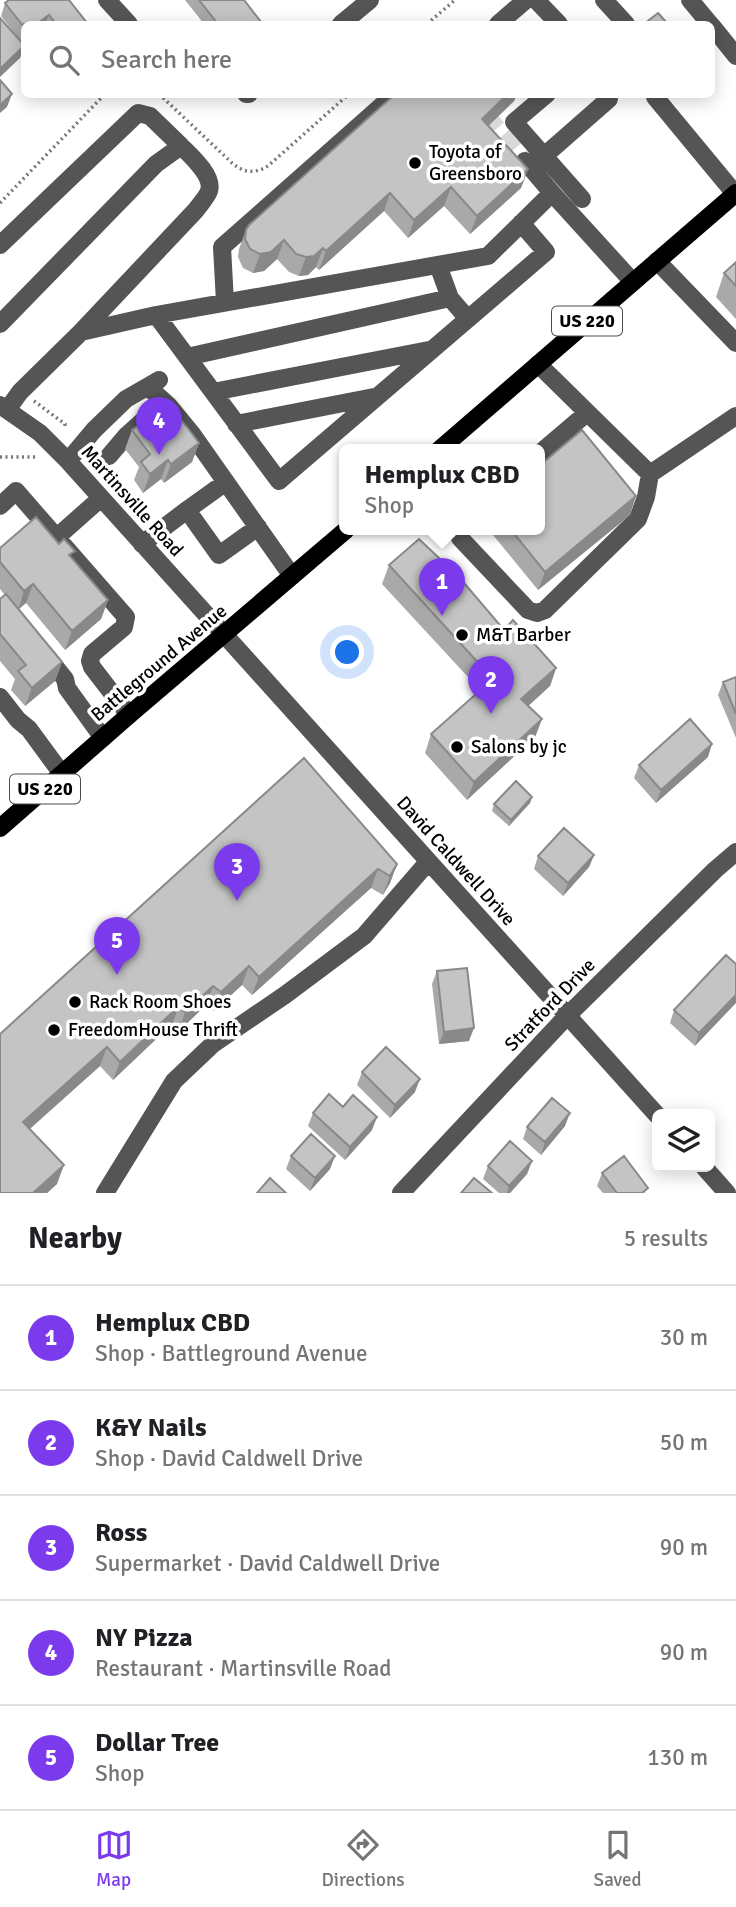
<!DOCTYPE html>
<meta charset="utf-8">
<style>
:root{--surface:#fff;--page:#f6f6f6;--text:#202124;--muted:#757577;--line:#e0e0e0;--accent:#7c3aed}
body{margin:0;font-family:Signika,sans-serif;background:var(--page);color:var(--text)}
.controls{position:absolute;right:21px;bottom:21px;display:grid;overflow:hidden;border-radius:10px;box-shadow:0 4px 18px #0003}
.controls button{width:63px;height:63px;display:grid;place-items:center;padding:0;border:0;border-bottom:2px solid var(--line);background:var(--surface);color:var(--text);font:35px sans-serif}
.you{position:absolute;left:348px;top:653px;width:24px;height:24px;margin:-18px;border:5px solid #fff;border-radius:50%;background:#1a73e8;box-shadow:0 0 0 10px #1a73e833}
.badge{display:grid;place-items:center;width:46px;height:46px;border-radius:50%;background:var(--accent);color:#fff;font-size:23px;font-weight:700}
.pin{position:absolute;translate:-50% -58px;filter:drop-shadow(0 2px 4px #0008)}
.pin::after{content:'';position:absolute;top:37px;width:24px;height:21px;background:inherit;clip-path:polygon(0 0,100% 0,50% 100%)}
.popup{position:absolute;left:339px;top:444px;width:206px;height:91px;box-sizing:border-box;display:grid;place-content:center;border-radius:10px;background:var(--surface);filter:drop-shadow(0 2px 5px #0005);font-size:23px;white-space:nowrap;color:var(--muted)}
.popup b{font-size:26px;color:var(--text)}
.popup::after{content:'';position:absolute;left:50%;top:100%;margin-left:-14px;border:14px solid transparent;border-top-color:var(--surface)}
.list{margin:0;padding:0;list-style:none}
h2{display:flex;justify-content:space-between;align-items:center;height:91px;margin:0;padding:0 28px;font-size:30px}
h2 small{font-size:23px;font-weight:400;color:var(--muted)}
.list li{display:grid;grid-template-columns:46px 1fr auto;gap:21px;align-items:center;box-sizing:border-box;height:105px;padding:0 28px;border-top:2px solid var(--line)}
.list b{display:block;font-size:26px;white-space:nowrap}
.list p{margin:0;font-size:23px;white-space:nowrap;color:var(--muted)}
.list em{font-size:23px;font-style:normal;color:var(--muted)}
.icon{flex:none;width:38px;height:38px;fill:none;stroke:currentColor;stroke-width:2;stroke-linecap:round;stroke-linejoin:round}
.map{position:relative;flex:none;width:736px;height:1193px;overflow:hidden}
.search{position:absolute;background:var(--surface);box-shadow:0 4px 18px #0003;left:21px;right:21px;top:21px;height:77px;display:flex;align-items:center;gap:18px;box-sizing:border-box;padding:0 24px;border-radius:10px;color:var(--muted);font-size:26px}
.sheet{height:616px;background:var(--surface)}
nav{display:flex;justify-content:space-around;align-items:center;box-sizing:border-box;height:98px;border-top:2px solid var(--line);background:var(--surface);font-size:19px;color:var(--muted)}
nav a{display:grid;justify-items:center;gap:4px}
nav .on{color:var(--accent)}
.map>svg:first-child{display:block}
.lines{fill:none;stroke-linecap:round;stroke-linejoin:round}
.minor-tunnel{stroke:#d9d9d9;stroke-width:18;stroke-dasharray:18 9;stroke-linecap:butt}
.path{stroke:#777;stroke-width:3.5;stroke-dasharray:2 3.5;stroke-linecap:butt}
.minor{stroke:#555;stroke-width:18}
.major{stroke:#000;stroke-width:18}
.wall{fill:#a9a9a9}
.shaded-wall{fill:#898989}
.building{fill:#c4c4c4;stroke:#898989;stroke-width:2}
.poi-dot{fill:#000;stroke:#fff;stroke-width:2.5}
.labels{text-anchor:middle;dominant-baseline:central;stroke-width:7;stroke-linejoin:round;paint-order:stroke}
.shield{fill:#fff;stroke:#4c4c4c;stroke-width:2}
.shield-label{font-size:18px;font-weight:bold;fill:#000}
.poi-label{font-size:19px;fill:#000;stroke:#fff;text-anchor:start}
.street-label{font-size:19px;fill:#000;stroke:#fff}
</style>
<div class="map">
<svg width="736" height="1193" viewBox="0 0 736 1193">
<rect width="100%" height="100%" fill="#fff"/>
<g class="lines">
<path class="minor-tunnel" d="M 468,94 L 525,161"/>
<path class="path" d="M 427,24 L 455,0
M 159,94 L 232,163 C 244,173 254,174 268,166 L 349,94
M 0,203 L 105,94
M 34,401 L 65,424 L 64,429
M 0,457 L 36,457"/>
<path class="minor" d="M 107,0 L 129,24
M 536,0 L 559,24
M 604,0 L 626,24
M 690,0 L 710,24
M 341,24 L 370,0
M 498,24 L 526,0
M 712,26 L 736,56
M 246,94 L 249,94
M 547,94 L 514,122 L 582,199
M 658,94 L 655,97 L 736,195
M 544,156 L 609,99
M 525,161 L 552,193
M 0,245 L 138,113 L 150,116 L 181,146
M 657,261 L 736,343
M 438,265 L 450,298
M 225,302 L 222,247 L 395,94
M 156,315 L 279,481 L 546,252 L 521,223
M 0,324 L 156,164 L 181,146 C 190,155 214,176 209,191 C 207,197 200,204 196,210 L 81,332 L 20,392 L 7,410
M 81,332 L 156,315 L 488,256 L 552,193 L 633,282
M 187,357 L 450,298 L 468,319
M 538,364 L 650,474 L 736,416
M 148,387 L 169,406 L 192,434 L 292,576
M 213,392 L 429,350
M 0,405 L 40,433 L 68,461 L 657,1115
M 236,424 L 374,397
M 540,453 L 587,413
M 109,456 L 126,436 L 164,402
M 68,461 L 94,430 L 126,399 L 159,380
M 0,506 L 16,491 L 126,617 L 124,627 L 92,654 L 90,661 L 92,667 L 129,715
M 187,510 L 226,482
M 458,530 L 460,538 L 528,610 L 537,613 L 545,610 L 638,519 L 646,497 L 650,474
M 57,537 L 101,498
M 142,544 L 187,510 L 219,555 L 258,527
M 45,654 L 65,679 L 67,688 L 103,738
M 0,697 L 18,720 L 29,729 L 62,774
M 704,1167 L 727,1193
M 105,1193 L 174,1081 L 213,1044 L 285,995 L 364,936 L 428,862
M 401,1193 L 567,1016 L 715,870 L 736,852"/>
<path class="major" d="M 439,450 L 736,193
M 0,828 L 129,715 L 346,530"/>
</g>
<path class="wall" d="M 185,0 L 244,0 L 261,22 L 260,24 L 204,24 Z
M 5,3 L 87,24 L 24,24 L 24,47 L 20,58 L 19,39 L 1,16 Z
M 395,94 L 517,94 L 514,101 L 488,126 L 528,169 L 521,188 L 470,234 L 444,206 L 408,238 L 384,211 L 319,270 L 316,267 L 308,275 L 299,276 L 289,272 L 277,259 L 264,271 L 253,273 L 243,268 L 238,257 L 239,249 L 246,230 Z
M 736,262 L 736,319 L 716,297 L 724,273 Z
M 132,430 L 199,443 L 192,462 L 164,483 L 161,479 L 143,493 L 134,480 L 139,467 L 125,449 Z
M 630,515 L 538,590 L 489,530 L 540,530 Z
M 59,544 L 72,558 L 108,600 L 101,619 L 65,650 L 26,603 L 18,609 L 62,662 L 55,681 L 25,706 L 11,690 L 15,679 L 0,661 L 0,599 L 5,595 L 0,589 L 0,548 Z
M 389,565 L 504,630 L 556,668 L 550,686 L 528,706 L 542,719 L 535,737 L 467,800 L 425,753 L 431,734 L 480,690 L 382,584 Z
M 736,677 L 736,738 L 718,695 L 723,682 Z
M 708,757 L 656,803 L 634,778 L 639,765 Z
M 304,758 L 397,864 L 390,883 L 383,895 L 371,888 L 252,995 L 242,985 L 214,1011 L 206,1005 L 179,1031 L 172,1024 L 113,1080 L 100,1066 L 30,1129 L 57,1184 L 47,1193 L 0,1034 Z
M 532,797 L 530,803 L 509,826 L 492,811 L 494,804 Z
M 594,855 L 589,867 L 563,896 L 534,869 L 538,856 Z
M 736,964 L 695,1046 L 670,1023 L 674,1010 Z
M 437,971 L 469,1041 L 439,1044 L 432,984 Z
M 362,1072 L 415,1092 L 390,1118 L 357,1085 Z
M 343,1107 L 372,1130 L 345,1160 L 308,1126 L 313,1113 Z
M 565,1126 L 541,1155 L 523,1139 L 527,1127 Z
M 291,1156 L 330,1169 L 310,1191 L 286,1169 Z
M 532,1161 L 527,1174 L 510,1193 L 499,1193 L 483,1179 L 488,1166 Z
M 602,1173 L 646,1193 L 603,1193 L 597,1186 Z"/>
<path class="shaded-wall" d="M 49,15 L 45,24 L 37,24 Z
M 24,46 L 20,58 L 0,77 L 0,69 Z
M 12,94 L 7,107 L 0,113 L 0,105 Z
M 508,94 L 517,94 L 514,101 L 476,138 L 482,119 Z
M 528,169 L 521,188 L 470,234 L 477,216 Z
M 451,187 L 444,206 L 408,238 L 414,220 Z
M 390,193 L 384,211 L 319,270 L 326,251 Z
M 284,240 L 277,259 L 264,271 L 253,273 L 260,254 Z
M 323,248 L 316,267 L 308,275 L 299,276 L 306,257 Z
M 199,443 L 192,462 L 164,483 L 171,464 Z
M 168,460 L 161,479 L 143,493 L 150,474 Z
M 636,496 L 630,515 L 538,590 L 545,572 Z
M 33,584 L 26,603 L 18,610 L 24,591 Z
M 108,600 L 101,619 L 65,650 L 72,631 Z
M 62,662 L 55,681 L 25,706 L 32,688 Z
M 556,668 L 550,686 L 515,718 L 521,699 Z
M 542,719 L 535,737 L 467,800 L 474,782 Z
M 712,744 L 708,757 L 656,803 L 661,790 Z
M 532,797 L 530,803 L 509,826 L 511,820 Z
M 594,855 L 589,867 L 563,896 L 568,883 Z
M 397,864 L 390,883 L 383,895 L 390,876 Z
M 378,869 L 371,888 L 252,995 L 259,977 Z
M 249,966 L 242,985 L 214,1011 L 221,992 Z
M 213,986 L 206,1005 L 179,1031 L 185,1012 Z
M 736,995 L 736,1003 L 695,1046 L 699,1033 Z
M 179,1006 L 172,1024 L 113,1080 L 120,1062 Z
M 474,1028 L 469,1041 L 439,1044 L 444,1032 Z
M 107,1047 L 100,1066 L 17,1140 L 23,1122 Z
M 420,1079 L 415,1092 L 390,1118 L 395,1105 Z
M 570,1113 L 565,1126 L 541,1155 L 545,1142 Z
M 377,1117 L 372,1130 L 345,1160 L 350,1147 Z
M 335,1156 L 330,1169 L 310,1191 L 315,1178 Z
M 532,1161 L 527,1174 L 510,1193 L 507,1193 L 509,1186 Z
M 64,1165 L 57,1184 L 47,1193 L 33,1193 Z"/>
<path class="building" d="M 9,0 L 69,0 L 87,23 L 86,24 L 56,24 L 49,15 L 37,24 L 24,24 L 24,27 L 5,3 Z
M 199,0 L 244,0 L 261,22 L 257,24 L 218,24 Z
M 658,13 L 668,24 L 644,24 Z
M 0,18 L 24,45 L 24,46 L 0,69 Z
M 0,80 L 12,94 L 0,105 Z
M 395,94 L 508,94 L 482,119 L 528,169 L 477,216 L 451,187 L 414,220 L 390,193 L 326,251 L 323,248 L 314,256 L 306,257 L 296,254 L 284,240 L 271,252 L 260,254 L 250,249 L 245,239 L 246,230 L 249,225 Z
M 736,262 L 736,286 L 724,273 Z
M 168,402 L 199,443 L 171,464 L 168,460 L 150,474 L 141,462 L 150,454 L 132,430 Z
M 582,430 L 636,496 L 545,572 L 511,530 L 540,530 L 540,465 Z
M 36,517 L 59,544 L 64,539 L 75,551 L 69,555 L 108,600 L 72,631 L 33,584 L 24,591 L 0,562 L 0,548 Z
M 419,539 L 459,577 L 504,630 L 513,620 L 556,668 L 521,699 L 542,719 L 474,782 L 431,734 L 493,679 L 389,565 Z
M 6,594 L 62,662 L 32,688 L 18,671 L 26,665 L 0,634 L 0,599 Z
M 736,677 L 736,714 L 723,682 Z
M 690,719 L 712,744 L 661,790 L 639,765 Z
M 304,758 L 397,864 L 390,876 L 378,869 L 259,977 L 249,966 L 221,992 L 213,986 L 185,1012 L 179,1006 L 120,1062 L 107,1047 L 23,1122 L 64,1165 L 33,1193 L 0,1193 L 0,1034 Z
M 516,781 L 532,797 L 511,820 L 494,804 Z
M 564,828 L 594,855 L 568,883 L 538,856 Z
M 726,955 L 736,964 L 736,995 L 699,1033 L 674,1010 Z
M 467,968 L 474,1028 L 444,1032 L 437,971 Z
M 386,1047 L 420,1079 L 395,1105 L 362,1072 Z
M 329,1094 L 343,1107 L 353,1095 L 377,1117 L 350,1147 L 313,1113 Z
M 552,1098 L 570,1113 L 545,1142 L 527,1127 Z
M 311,1134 L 335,1156 L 315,1178 L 291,1156 Z
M 510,1141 L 532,1161 L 509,1186 L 488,1166 Z
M 624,1156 L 648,1188 L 642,1193 L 617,1193 L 602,1173 Z
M 270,1178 L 286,1193 L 257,1193 Z
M 474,1178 L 492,1193 L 461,1193 Z"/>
<g class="poi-dot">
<circle cx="415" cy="163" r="7"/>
<circle cx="462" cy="635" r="7"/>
<circle cx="457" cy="747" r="7"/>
<circle cx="75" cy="1002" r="7"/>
<circle cx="54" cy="1030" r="7"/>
</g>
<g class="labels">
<g class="shield">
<rect x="552" y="306.5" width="70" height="29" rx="5"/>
<rect x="10" y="774.5" width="70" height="29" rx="5"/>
</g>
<g class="shield-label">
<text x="587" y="321">US 220</text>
<text x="45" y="789">US 220</text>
</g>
<g class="poi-label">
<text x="429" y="152">Toyota of<tspan x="429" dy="22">Greensboro</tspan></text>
<text x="476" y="635">M&amp;T Barber</text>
<text x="471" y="747">Salons by jc</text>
<text x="89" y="1002">Rack Room Shoes</text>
<text x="68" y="1030">FreedomHouse Thrift</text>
</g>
<g class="street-label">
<text transform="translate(132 501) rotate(48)">Martinsville Road</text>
<text transform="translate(159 663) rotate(-40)">Battleground Avenue</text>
<text transform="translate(456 861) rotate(48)">David Caldwell Drive</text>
<text transform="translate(550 1005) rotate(-46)">Stratford Drive</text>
</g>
</g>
</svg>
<div class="controls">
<button><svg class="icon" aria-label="layers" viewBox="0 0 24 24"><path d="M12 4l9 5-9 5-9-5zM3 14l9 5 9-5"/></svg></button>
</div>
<div class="you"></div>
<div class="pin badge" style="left:442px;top:616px">1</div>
<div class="popup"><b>Hemplux CBD</b>Shop</div>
<div class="pin badge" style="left:491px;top:714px">2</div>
<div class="pin badge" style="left:237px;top:901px">3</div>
<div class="pin badge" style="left:159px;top:455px">4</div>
<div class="pin badge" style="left:117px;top:975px">5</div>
<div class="search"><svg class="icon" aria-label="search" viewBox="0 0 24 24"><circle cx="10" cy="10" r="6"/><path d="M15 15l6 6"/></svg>Search here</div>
</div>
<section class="sheet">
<h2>Nearby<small>5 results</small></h2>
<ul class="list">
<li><span class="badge">1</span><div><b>Hemplux CBD</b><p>Shop · Battleground Avenue</p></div><em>30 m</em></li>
<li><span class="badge">2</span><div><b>K&amp;Y Nails</b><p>Shop · David Caldwell Drive</p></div><em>50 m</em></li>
<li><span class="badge">3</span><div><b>Ross</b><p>Supermarket · David Caldwell Drive</p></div><em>90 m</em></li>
<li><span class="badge">4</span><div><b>NY Pizza</b><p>Restaurant · Martinsville Road</p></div><em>90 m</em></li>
<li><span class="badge">5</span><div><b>Dollar Tree</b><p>Shop</p></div><em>130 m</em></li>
</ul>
</section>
<nav>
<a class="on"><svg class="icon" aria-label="map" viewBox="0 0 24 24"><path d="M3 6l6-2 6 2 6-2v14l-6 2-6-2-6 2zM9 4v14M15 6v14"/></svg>Map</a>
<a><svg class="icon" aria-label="directions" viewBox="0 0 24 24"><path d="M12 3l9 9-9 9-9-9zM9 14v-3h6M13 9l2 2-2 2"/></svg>Directions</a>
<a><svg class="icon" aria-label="saved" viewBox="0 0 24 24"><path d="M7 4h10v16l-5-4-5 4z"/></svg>Saved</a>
</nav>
